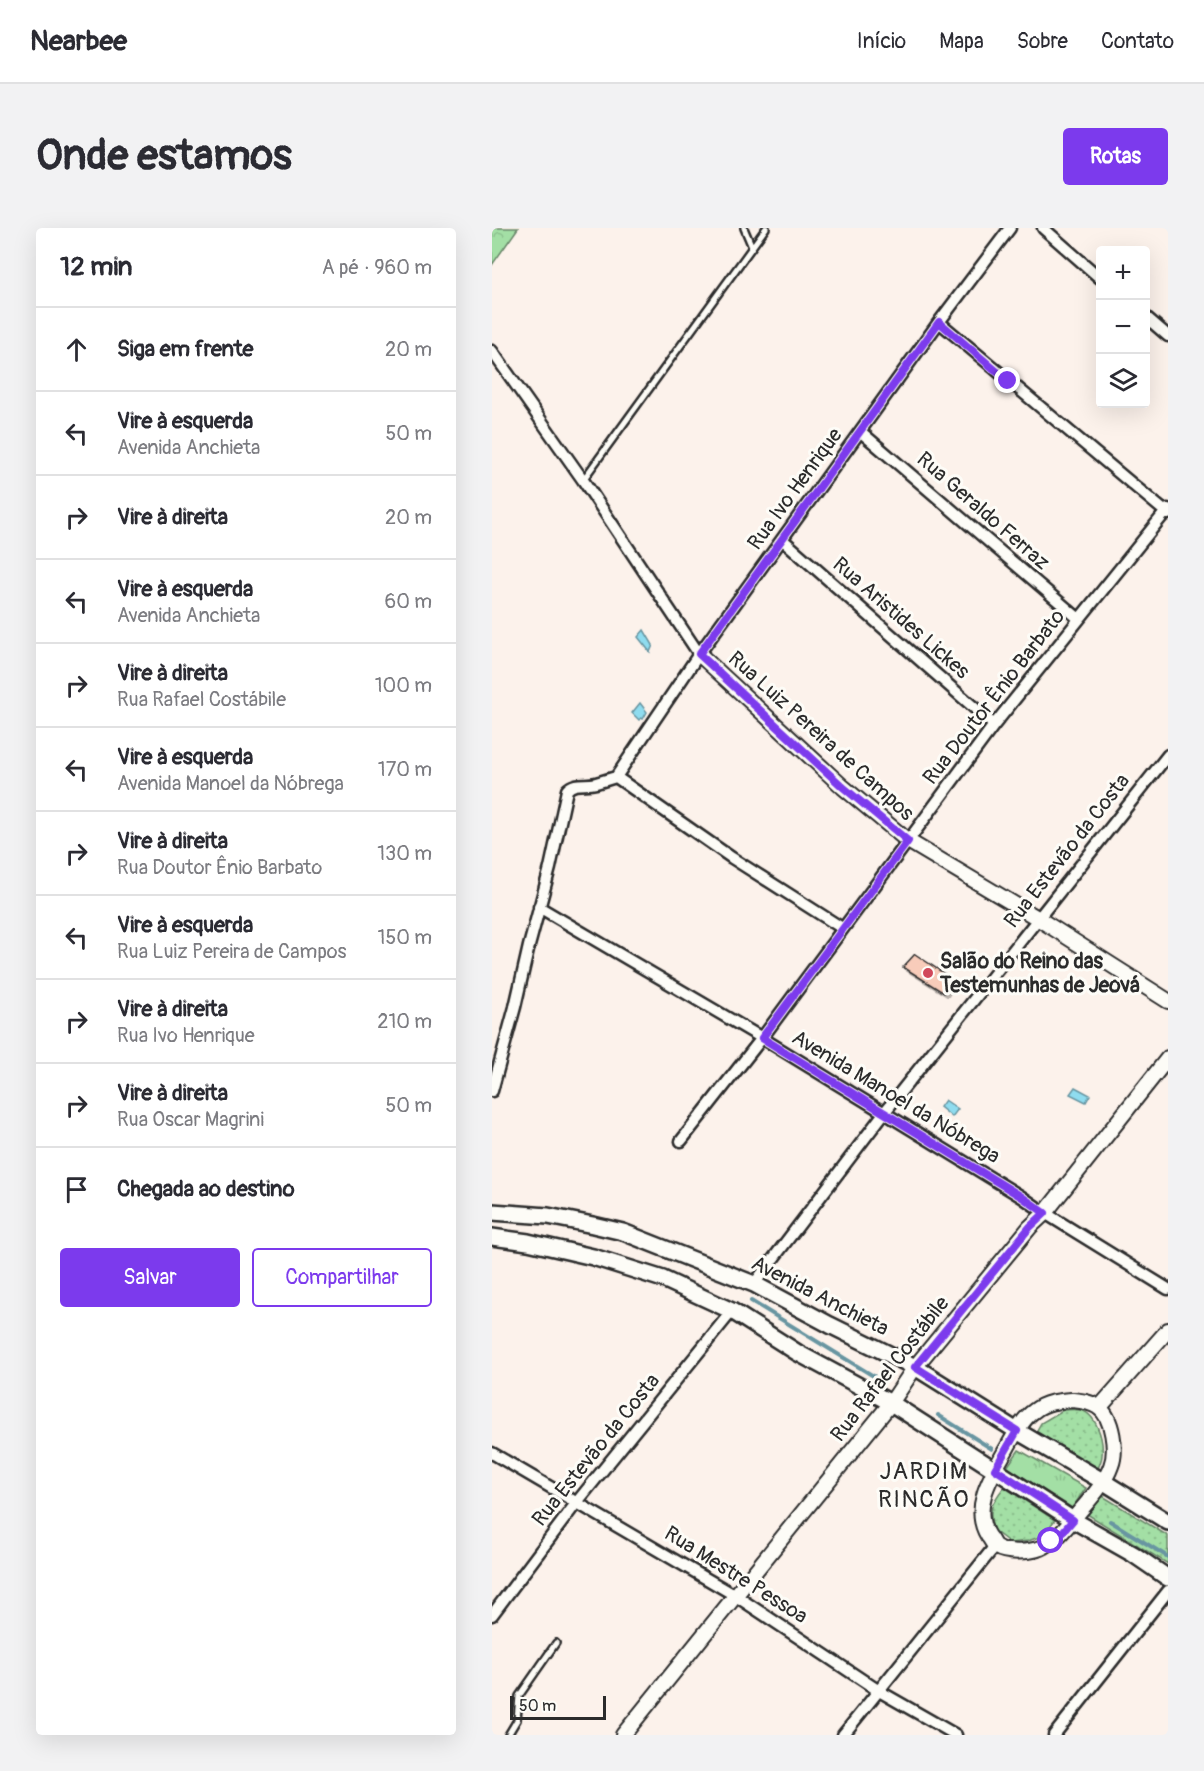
<!DOCTYPE html>
<html lang="pt">
<meta charset="utf-8">
<style>
:root{--surface:#fff;--page:#f2f2f3;--text:#2b2b33;--muted:#7c7c81;--line:#e1e1e2;--accent:#7c3aed}
body{margin:0;font-family:Pangolin,sans-serif;background:var(--page);color:var(--text)}
.controls{position:absolute;right:18px;top:18px;display:grid;overflow:hidden;border-radius:6px;box-shadow:0 6px 24px #0002}
.controls button{width:54px;height:54px;display:grid;place-items:center;padding:0;border:0;border-bottom:2px solid var(--line);background:var(--surface);color:var(--text);font:30px sans-serif}
.scale{position:absolute;left:18px;bottom:15px;width:96px;box-sizing:border-box;padding-left:6px;border:3px solid #2b2b2b;border-top:0;font-size:16px;line-height:21px;white-space:nowrap;color:#2b2b2b;-webkit-text-stroke:4px #fdfcf7;paint-order:stroke}
.stop{position:absolute;width:18px;height:18px;margin:-14px;border:4px solid #7c3aed;border-radius:50%;background:#fff}
.stop.end{background:#7c3aed;border-color:#fff;box-shadow:0 2px 6px #0008}
.list{margin:0;padding:0;list-style:none}
h2{display:flex;justify-content:space-between;align-items:center;height:78px;margin:0;padding:0 24px;font-size:26px}
h2 small{font-size:20px;font-weight:400;color:var(--muted)}
.list li{display:grid;grid-template-columns:39px 1fr auto;gap:18px;align-items:center;box-sizing:border-box;height:84px;padding:0 24px;border-top:2px solid var(--line)}
.list b{display:block;font-size:22px;white-space:nowrap}
.list p{margin:0;font-size:20px;white-space:nowrap;color:var(--muted)}
.list em{font-size:20px;font-style:normal;color:var(--muted)}
.actions{display:flex;gap:12px;padding:18px 24px}
.actions a{flex:1;padding:14px 0;border:2px solid var(--accent);border-radius:6px;text-align:center;font-size:21px;color:var(--accent)}
.actions .main{background:var(--accent);color:#fff}
.icon{flex:none;width:33px;height:33px;fill:none;stroke:currentColor;stroke-width:2;stroke-linecap:round;stroke-linejoin:round}
.map{position:relative;flex:none;width:676px;height:1507px;overflow:hidden;border-radius:6px}
header{display:flex;align-items:center;gap:36px;box-sizing:border-box;height:84px;padding:0 30px;background:var(--surface);border-bottom:2px solid var(--line)}
header strong{font-size:28px}
nav{display:flex;gap:33px;margin-inline-start:auto;font-size:21px}
.intro{display:flex;align-items:center;justify-content:space-between;box-sizing:border-box;height:144px;padding:0 36px}
h1{margin:0;font-size:42px}
.button{padding:15px 27px;border-radius:6px;background:var(--accent);color:#fff;font-size:21px;font-weight:700}
main{display:flex;gap:36px;padding:0 36px}
aside{flex:1;background:var(--surface);border-radius:6px;box-shadow:0 6px 24px #0002}
.map>svg:first-child{display:block}
.grass{fill:url(#grass-tufts);stroke:#678568;stroke-width:1.5}
.forest{fill:url(#forest-crowns);stroke:#678568;stroke-width:1.5}
.park{fill:url(#park-dots);stroke:#678568;stroke-width:1.5}
.water{fill:#8fdcef;stroke:#6795a1;stroke-width:1.5}
.lines{fill:none;stroke-linecap:round;stroke-linejoin:round}
.stream{stroke:#6795a1;stroke-width:4}
.building{fill:#f8ccba;stroke:#2b2b2b;stroke-width:1.5;filter:url(#shadow)}
.service-casing{stroke:#2b2b2b;stroke-width:10}
.minor-casing{stroke:#2b2b2b;stroke-width:15}
.tertiary-casing{stroke:#2b2b2b;stroke-width:18}
.secondary-casing{stroke:#2b2b2b;stroke-width:20}
.service{stroke:#fdfcf7;stroke-width:5}
.minor{stroke:#fdfcf7;stroke-width:10}
.tertiary{stroke:#fdfcf7;stroke-width:14}
.secondary{stroke:#fdfcf7;stroke-width:15}
.route{stroke:#7c3aed;stroke-width:8}
.poi-dot{fill:#d1495b;stroke:#fdfcf7;stroke-width:2}
.labels{text-anchor:middle;dominant-baseline:central;stroke-width:6;stroke-linejoin:round;paint-order:stroke}
.street-label{font-size:21px;fill:#2b2b2b;stroke:#fdfcf7}
.poi-label{font-size:21px;font-weight:bold;fill:#2b2b2b;stroke:#fdfcf7;text-anchor:start}
.quarter-label{font-size:24px;letter-spacing:1.5px;fill:#2b2b2b;stroke:#fdfcf7}
</style>
<header>
<strong>Nearbee</strong>
<nav><a>Início</a><a>Mapa</a><a>Sobre</a><a>Contato</a></nav>
</header>
<div class="intro"><h1>Onde estamos</h1><a class="button">Rotas</a></div>
<main>
<aside>
<h2>12 min<small>A pé · 960 m</small></h2>
<ul class="list">
<li><svg class="icon" aria-label="ahead" viewBox="0 0 24 24"><path d="M12 20V5M6 11l6-6 6 6"/></svg><div><b>Siga em frente</b></div><em>20 m</em></li>
<li><svg class="icon" aria-label="left" viewBox="0 0 24 24"><path d="M17 20v-9H6M10 6l-5 5 5 5"/></svg><div><b>Vire à esquerda</b><p>Avenida Anchieta</p></div><em>50 m</em></li>
<li><svg class="icon" aria-label="right" viewBox="0 0 24 24"><path d="M7 20v-9h11M14 6l5 5-5 5"/></svg><div><b>Vire à direita</b></div><em>20 m</em></li>
<li><svg class="icon" aria-label="left" viewBox="0 0 24 24"><path d="M17 20v-9H6M10 6l-5 5 5 5"/></svg><div><b>Vire à esquerda</b><p>Avenida Anchieta</p></div><em>60 m</em></li>
<li><svg class="icon" aria-label="right" viewBox="0 0 24 24"><path d="M7 20v-9h11M14 6l5 5-5 5"/></svg><div><b>Vire à direita</b><p>Rua Rafael Costábile</p></div><em>100 m</em></li>
<li><svg class="icon" aria-label="left" viewBox="0 0 24 24"><path d="M17 20v-9H6M10 6l-5 5 5 5"/></svg><div><b>Vire à esquerda</b><p>Avenida Manoel da Nóbrega</p></div><em>170 m</em></li>
<li><svg class="icon" aria-label="right" viewBox="0 0 24 24"><path d="M7 20v-9h11M14 6l5 5-5 5"/></svg><div><b>Vire à direita</b><p>Rua Doutor Ênio Barbato</p></div><em>130 m</em></li>
<li><svg class="icon" aria-label="left" viewBox="0 0 24 24"><path d="M17 20v-9H6M10 6l-5 5 5 5"/></svg><div><b>Vire à esquerda</b><p>Rua Luiz Pereira de Campos</p></div><em>150 m</em></li>
<li><svg class="icon" aria-label="right" viewBox="0 0 24 24"><path d="M7 20v-9h11M14 6l5 5-5 5"/></svg><div><b>Vire à direita</b><p>Rua Ivo Henrique</p></div><em>210 m</em></li>
<li><svg class="icon" aria-label="right" viewBox="0 0 24 24"><path d="M7 20v-9h11M14 6l5 5-5 5"/></svg><div><b>Vire à direita</b><p>Rua Oscar Magrini</p></div><em>50 m</em></li>
<li><svg class="icon" aria-label="arrive" viewBox="0 0 24 24"><path d="M6 21V4h12l-3 4 3 4H6"/></svg><div><b>Chegada ao destino</b></div></li>
</ul>
<div class="actions"><a class="main">Salvar</a><a>Compartilhar</a></div>
</aside>
<div class="map">
<svg width="676" height="1507" viewBox="0 0 676 1507">
<defs>
<pattern id="grass-tufts" width="24" height="20" patternUnits="userSpaceOnUse" patternTransform="scale(1.5)"><rect width="24" height="20" fill="#a3dfa5"/><path d="M3 7l-1-3M5 7V3M7 7l1-3M15 17l-1-3M17 17v-4M19 17l1-3" fill="none" stroke="#8cc08e"/></pattern>
<pattern id="forest-crowns" width="20" height="18" patternUnits="userSpaceOnUse" patternTransform="scale(1.5)"><rect width="20" height="18" fill="#a3dfa5"/><path d="M2 6a3 3 0 1 1 6 0M12 15a3 3 0 1 1 6 0" fill="none" stroke="#8cc08e"/></pattern>
<pattern id="park-dots" width="8" height="8" patternUnits="userSpaceOnUse" patternTransform="scale(1.5)"><rect width="8" height="8" fill="#a3dfa5"/><path d="M2 2h.1M6 6h.1" fill="none" stroke="#8cc08e" stroke-width="1.8" stroke-linecap="round"/></pattern>
<filter id="shadow"><feDropShadow dx="4" dy="4" stdDeviation="0" flood-color="#0004"/></filter>
</defs>
<rect width="100%" height="100%" fill="#fcf2eb"/>
<filter id="ink" filterUnits="userSpaceOnUse"><feTurbulence type="fractalNoise" baseFrequency=".0167" numOctaves="2"/><feDisplacementMap in="SourceGraphic" scale="12" xChannelSelector="R" yChannelSelector="G"/><feConvolveMatrix kernelMatrix="1 2 1 2 8 2 1 2 1" color-interpolation-filters="sRGB"/></filter>
<g filter="url(#ink)">
<path class="grass" d="M 527,1222 L 594,1260 L 580,1280 L 515,1239 Z"/>
<path class="forest" d="M 0,0 L 26,0 L 0,37 Z"/>
<path class="park" d="M 571,1182 C 576,1182 582,1181 587,1182 C 604,1184 612,1212 610,1227 C 610,1232 607,1237 606,1241 L 544,1204 L 549,1195 Z
M 512,1259 L 563,1292 L 550,1308 L 536,1313 L 518,1315 L 501,1302 C 496,1282 499,1276 512,1259 Z
M 609,1267 L 676,1308 L 676,1336 L 595,1286 Z"/>
<path class="water" d="M 152,402 L 161,417 L 158,424 L 146,409 Z
M 148,475 L 155,484 L 151,491 L 149,490 L 147,492 L 140,485 Z
M 583,859 L 598,867 L 594,874 L 578,866 Z
M 453,872 L 466,881 L 460,889 L 448,879 Z"/>
<g class="lines">
<path class="stream" d="M 259,1073 L 388,1152
M 446,1187 L 500,1221
M 618,1293 L 676,1329"/>
</g>
<path class="building" d="M 423,726 L 460,751 L 452,765 L 411,739 Z"/>
<g class="lines">
<g class="service-casing">
<path id="service" d="M 252,0 L 260,19
M 91,252 L 274,0
M 16,1507 L 25,1492 L 27,1468 L 64,1415"/>
</g>
<g class="minor-casing">
<path id="minor" d="M 551,0 L 608,50
M 654,89 L 676,108
M 447,94 L 676,286
M 0,123 L 91,252 L 207,426
M 369,204 L 587,391
M 291,312 L 502,497
M 124,549 L 207,426 L 447,94 L 518,0
M 124,549 L 240,630 L 350,700
M 47,679 L 270,810 L 530,969 L 553,985 L 676,1061
M 0,863 L 23,779 L 37,718 L 58,640 L 75,562 C 83,553 94,558 104,555 C 111,553 117,551 124,549
M 189,913 L 270,810 L 502,497 L 676,281
M 262,1056 L 392,885 L 676,527
M 0,1225 L 244,1368 L 387,1463 L 464,1507
M 0,1387 L 85,1274 L 240,1083
M 351,1507 L 503,1318
M 562,1507 L 676,1363"/>
</g>
<g class="tertiary-casing">
<path id="tertiary" d="M 207,426 L 351,559 L 416,613 L 547,691 L 676,773
M 580,1172 C 589,1173 599,1174 606,1179 C 621,1189 625,1223 619,1238 C 613,1255 600,1269 588,1283 C 577,1296 565,1313 549,1320 C 538,1324 515,1326 504,1319 C 501,1317 499,1311 496,1308 C 478,1279 501,1245 515,1220 C 522,1208 530,1191 542,1183 C 553,1174 566,1173 580,1172 Z
M 607,1180 L 676,1102
M 131,1507 L 399,1175 L 423,1139 L 538,999 L 553,985 L 676,830"/>
</g>
<g class="secondary-casing">
<path id="secondary" d="M 0,984 L 56,988 L 101,997 L 131,1004 L 262,1056 L 338,1097 L 423,1139 L 525,1203 L 612,1254 L 676,1294
M 0,1009 L 36,1014 L 101,1029 L 171,1051 L 240,1083 L 306,1125 L 399,1175 L 581,1292 L 641,1326 L 676,1350"/>
</g>
<use href="#service" class="service"/>
<use href="#minor" class="minor"/>
<use href="#tertiary" class="tertiary"/>
<use href="#secondary" class="secondary"/>
</g>
</g>
<g class="lines" filter="url(#ink)">
<path class="route" d="M 516,153 L 447,94 L 207,426 L 351,559 L 416,613 L 270,810 L 530,969 L 553,985 L 538,999 L 423,1139 L 525,1203 L 503,1241 L 581,1292 L 569,1306 L 559,1313"/>
</g>
<circle class="poi-dot" cx="436" cy="745" r="6"/>
<g class="labels">
<g class="street-label">
<text transform="translate(303 261) rotate(-54)">Rua Ivo Henrique</text>
<text transform="translate(491 283) rotate(41)">Rua Geraldo Ferraz</text>
<text transform="translate(409 390) rotate(41)">Rua Aristides Lickes</text>
<text transform="translate(502 469) rotate(-52)">Rua Doutor Ênio Barbato</text>
<text transform="translate(329 508) rotate(42)">Rua Luiz Pereira de Campos</text>
<text transform="translate(575 623) rotate(-52)">Rua Estevão da Costa</text>
<text transform="translate(404 869) rotate(31)">Avenida Manoel da Nóbrega</text>
<text transform="translate(328 1068) rotate(27)">Avenida Anchieta</text>
<text transform="translate(398 1141) rotate(-52)">Rua Rafael Costábile</text>
<text transform="translate(104 1222) rotate(-51)">Rua Estevão da Costa</text>
<text transform="translate(244 1347) rotate(32)">Rua Mestre Pessoa</text>
</g>
<g class="poi-label">
<text x="448" y="733">Salão do Reino das<tspan x="448" dy="24">Testemunhas de Jeová</tspan></text>
</g>
<g class="quarter-label">
<text x="432" y="1243">JARDIM<tspan x="432" dy="28">RINCÃO</tspan></text>
</g>
</g>
</svg>
<div class="controls">
<button>+</button>
<button>−</button>
<button><svg class="icon" aria-label="layers" viewBox="0 0 24 24"><path d="M12 4l9 5-9 5-9-5zM3 14l9 5 9-5"/></svg></button>
</div>
<div class="scale">50 m</div>
<div class="stop" style="left:559px;top:1313px"></div>
<div class="stop end" style="left:516px;top:153px"></div>
</div>
</main>
